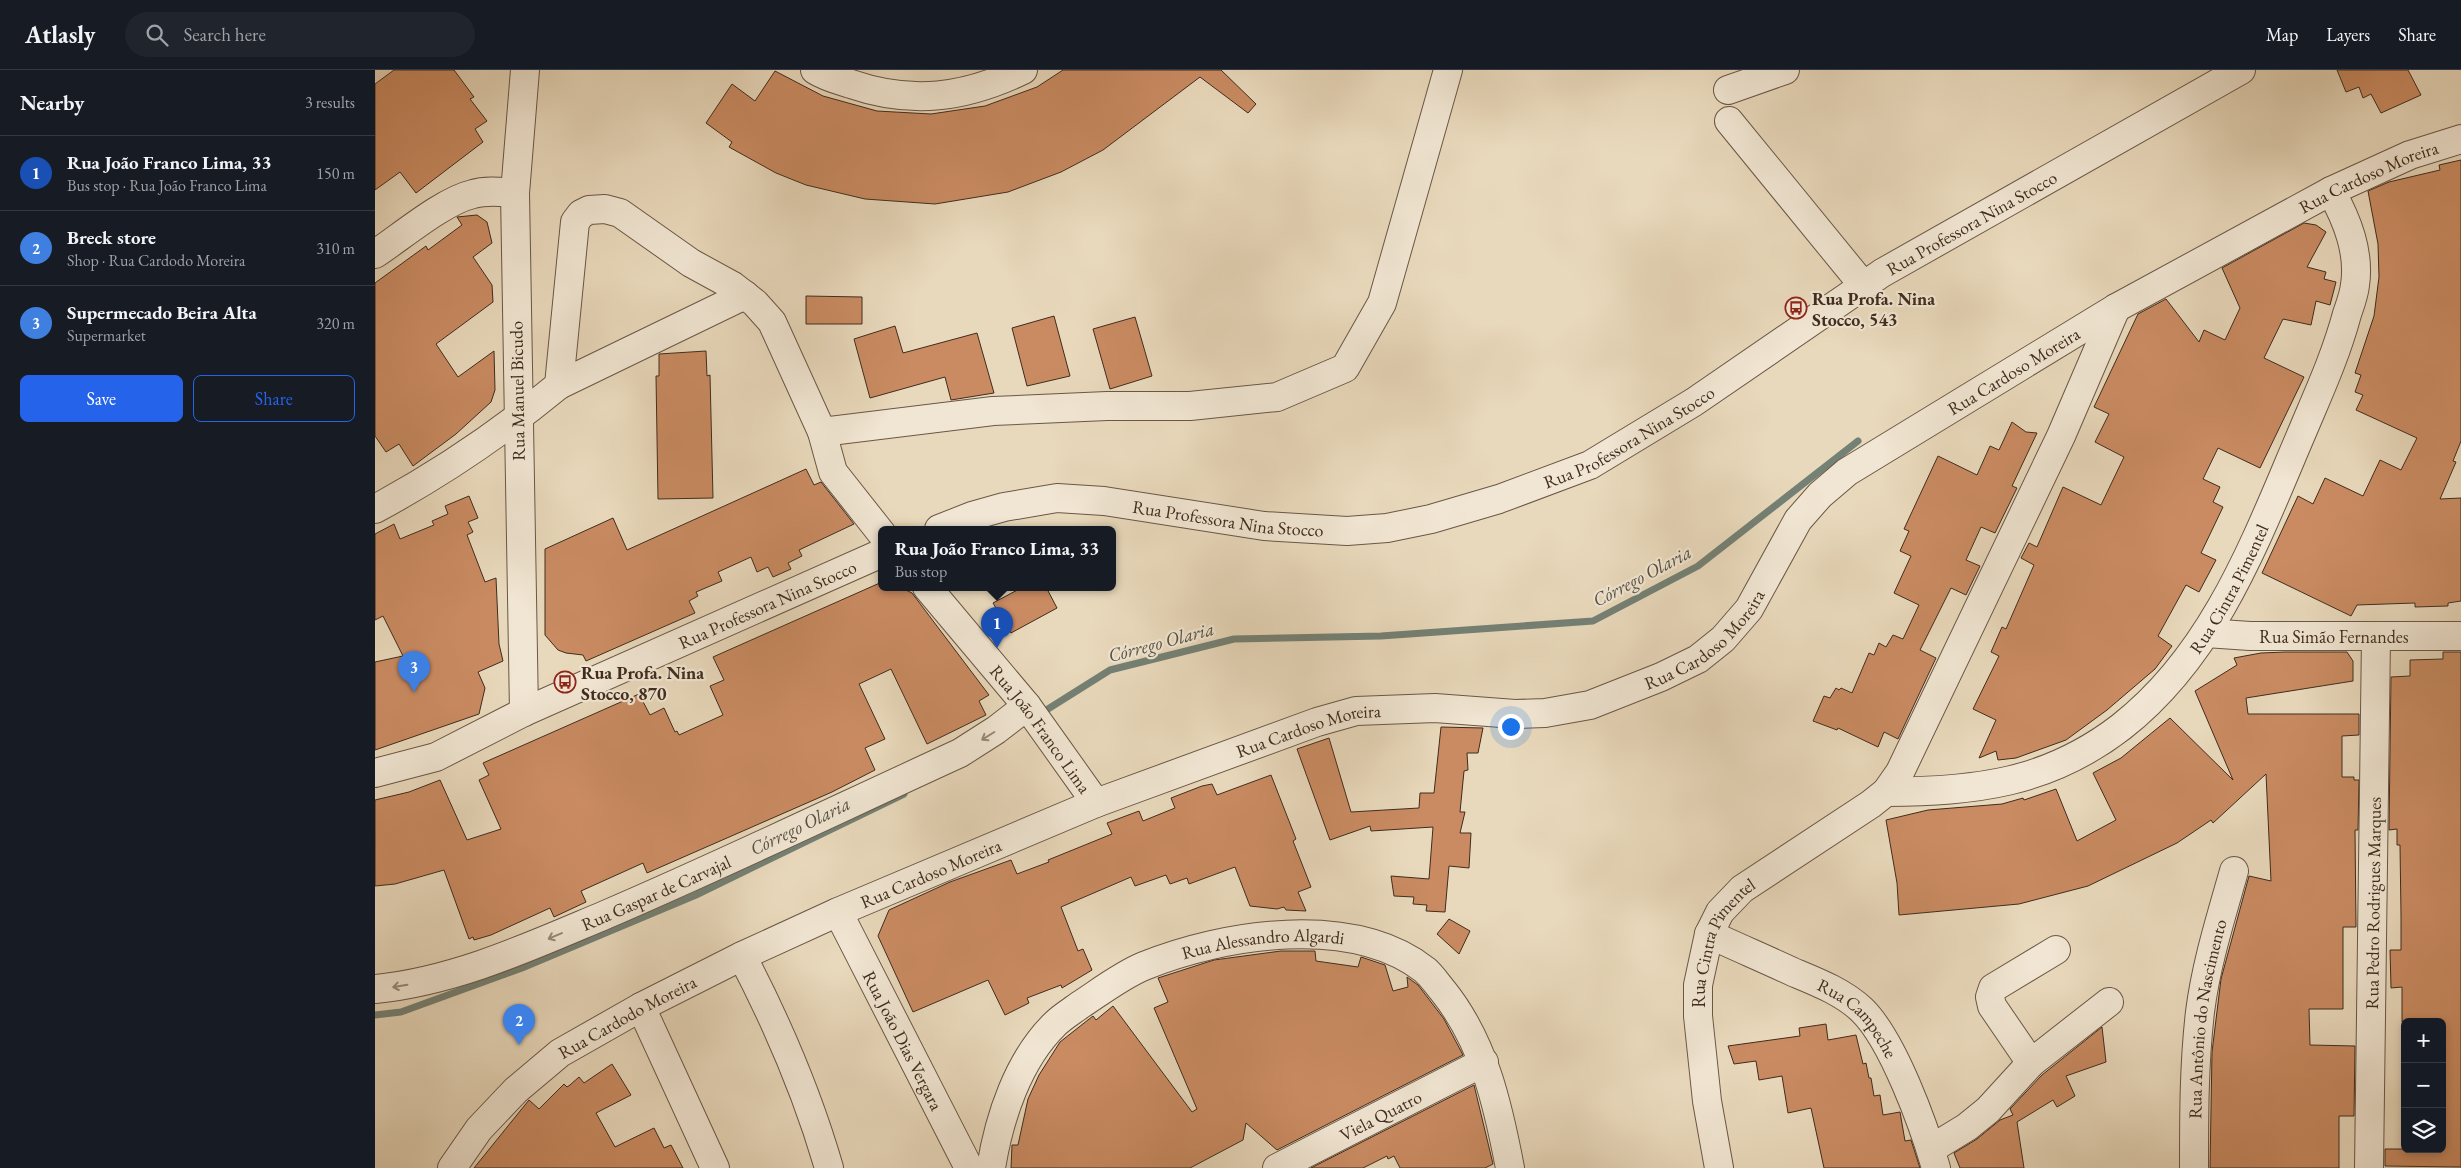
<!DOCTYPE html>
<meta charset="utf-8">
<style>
:root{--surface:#171b24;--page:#20242c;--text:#f1f3f6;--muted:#9ea1a6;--line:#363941;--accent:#2563eb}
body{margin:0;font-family:"EB Garamond",serif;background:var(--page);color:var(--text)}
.controls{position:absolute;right:15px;bottom:15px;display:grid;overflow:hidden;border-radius:8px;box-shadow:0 2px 8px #0003}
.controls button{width:45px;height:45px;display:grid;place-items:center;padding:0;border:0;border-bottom:1px solid var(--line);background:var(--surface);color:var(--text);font:25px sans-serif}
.you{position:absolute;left:1135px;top:656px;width:18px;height:18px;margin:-12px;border:4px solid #fff;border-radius:50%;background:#1a73e8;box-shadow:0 0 0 8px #1a73e833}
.badge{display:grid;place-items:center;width:32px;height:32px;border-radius:50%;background:var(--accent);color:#fff;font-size:16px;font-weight:700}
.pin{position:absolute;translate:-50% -41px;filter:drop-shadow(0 1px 2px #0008)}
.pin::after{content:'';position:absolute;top:26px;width:18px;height:15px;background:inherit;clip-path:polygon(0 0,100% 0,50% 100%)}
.popup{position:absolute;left:503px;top:456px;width:238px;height:65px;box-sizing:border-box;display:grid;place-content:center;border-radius:8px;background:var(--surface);filter:drop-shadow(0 1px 4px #0005);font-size:16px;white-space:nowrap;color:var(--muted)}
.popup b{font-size:19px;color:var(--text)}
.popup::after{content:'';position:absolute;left:50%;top:100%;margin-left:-10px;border:10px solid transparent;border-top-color:var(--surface)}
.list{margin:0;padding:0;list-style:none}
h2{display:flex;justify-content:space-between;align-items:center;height:65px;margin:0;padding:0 20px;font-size:21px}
h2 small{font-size:16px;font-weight:400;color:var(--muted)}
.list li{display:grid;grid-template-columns:32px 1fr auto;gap:15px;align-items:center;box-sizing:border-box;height:75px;padding:0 20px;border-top:1px solid var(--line)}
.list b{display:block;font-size:19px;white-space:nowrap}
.list p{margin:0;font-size:16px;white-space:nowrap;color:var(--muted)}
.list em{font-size:16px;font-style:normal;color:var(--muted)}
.actions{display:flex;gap:10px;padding:15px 20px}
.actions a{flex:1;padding:11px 0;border:1px solid var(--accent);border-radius:8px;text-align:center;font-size:18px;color:var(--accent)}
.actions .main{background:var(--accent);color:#fff}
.icon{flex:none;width:28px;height:28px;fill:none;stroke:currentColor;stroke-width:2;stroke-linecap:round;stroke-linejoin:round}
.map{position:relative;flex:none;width:2086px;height:1098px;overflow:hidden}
header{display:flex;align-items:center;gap:30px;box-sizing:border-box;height:70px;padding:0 25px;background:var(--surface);border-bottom:1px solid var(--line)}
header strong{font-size:24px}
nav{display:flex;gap:28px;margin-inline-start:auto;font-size:18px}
.search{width:350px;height:45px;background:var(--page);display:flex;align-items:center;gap:12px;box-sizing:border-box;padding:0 18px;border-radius:28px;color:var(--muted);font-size:19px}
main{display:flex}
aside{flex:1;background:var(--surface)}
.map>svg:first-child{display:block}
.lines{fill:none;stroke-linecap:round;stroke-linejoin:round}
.stream{stroke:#748175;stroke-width:7}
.building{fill:#ca8b62;stroke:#3f2c1e}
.minor-casing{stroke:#6a5746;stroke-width:30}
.minor{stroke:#f1e6d3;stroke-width:28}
.oneway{stroke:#988978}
.labels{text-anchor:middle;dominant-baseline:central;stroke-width:4.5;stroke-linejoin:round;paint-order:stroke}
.street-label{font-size:18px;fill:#3f2c1e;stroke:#f1e6d3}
.poi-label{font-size:18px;font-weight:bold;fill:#3f2c1e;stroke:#f1e6d3;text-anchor:start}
.water-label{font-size:19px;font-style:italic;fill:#555042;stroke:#f1e6d3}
</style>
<header>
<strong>Atlasly</strong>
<div class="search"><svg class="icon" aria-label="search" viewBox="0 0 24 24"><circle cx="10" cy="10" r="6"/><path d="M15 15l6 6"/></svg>Search here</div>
<nav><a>Map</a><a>Layers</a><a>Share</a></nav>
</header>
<main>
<aside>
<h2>Nearby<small>3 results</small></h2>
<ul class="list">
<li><span class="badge" style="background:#1a4fb4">1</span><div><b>Rua João Franco Lima, 33</b><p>Bus stop · Rua João Franco Lima</p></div><em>150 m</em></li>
<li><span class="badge" style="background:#3f7fe0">2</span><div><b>Breck store</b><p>Shop · Rua Cardodo Moreira</p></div><em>310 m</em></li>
<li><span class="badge" style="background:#3f7fe0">3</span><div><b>Supermecado Beira Alta</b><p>Supermarket</p></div><em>320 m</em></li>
</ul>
<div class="actions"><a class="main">Save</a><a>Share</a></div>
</aside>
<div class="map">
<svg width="2086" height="1098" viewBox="0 0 2086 1098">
<rect width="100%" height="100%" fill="#e9d9bc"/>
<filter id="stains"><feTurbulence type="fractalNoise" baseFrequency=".004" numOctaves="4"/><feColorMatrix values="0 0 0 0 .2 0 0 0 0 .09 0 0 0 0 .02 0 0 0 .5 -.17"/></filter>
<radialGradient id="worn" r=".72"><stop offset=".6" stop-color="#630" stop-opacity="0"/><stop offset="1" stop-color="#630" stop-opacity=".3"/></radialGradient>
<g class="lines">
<path class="stream" d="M 665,644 L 735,600 L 859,569 L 1006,566 L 1218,551 L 1323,496 L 1483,371
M 0,945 L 26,942 L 147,898 L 321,825 L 529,724"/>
</g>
<path class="building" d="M 19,0 L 79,0 L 99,27 L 95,29 L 112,51 L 100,59 L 108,72 L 41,123 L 25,102 L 0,120 L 0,14 Z
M 688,0 L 846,0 L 881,34 L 873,43 L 825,7 L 728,80 L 686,102 L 633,122 L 560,134 L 490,129 L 431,115 L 401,103 L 354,77 L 357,72 L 331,53 L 357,14 L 380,31 L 400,1 L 448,26 L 502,41 L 556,44 L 610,36 L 662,17 Z
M 1962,0 L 2033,0 L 2046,25 L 2006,43 L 1996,24 L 1988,28 L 1984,17 L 1971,22 Z
M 2086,90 L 2086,371 L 2078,391 L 2081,392 L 2065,429 L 2086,428 L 2086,531 L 2073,533 L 2073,536 L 2040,537 L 2040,533 L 1982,535 L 1976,546 L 1887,503 L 1923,426 L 1938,434 L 1950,408 L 1988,426 L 2005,390 L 2026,400 L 2042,368 L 1981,340 L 1988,325 L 1980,322 L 1986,305 L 1980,303 L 1999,246 L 2004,207 L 2003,174 L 1993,121 L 2014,112 L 2065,100 L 2064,95 Z
M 102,145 L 112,152 L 117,173 L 98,187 L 117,215 L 118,232 L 61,274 L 83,307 L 119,281 L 120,320 L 116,332 L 81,364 L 38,396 L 24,374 L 11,382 L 0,366 L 0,213 L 51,176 L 53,180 L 87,155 L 82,147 Z
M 1929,153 L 1941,155 L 1951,162 L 1932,197 L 1951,202 L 1949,209 L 1961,212 L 1955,235 L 1941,231 L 1936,255 L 1908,249 L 1889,288 L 1929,307 L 1885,398 L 1843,378 L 1828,409 L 1845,417 L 1838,432 L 1848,437 L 1826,483 L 1841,490 L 1824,522 L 1811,515 L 1783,566 L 1797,576 L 1780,599 L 1732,640 L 1691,670 L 1641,688 L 1623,690 L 1621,681 L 1604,688 L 1621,650 L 1598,639 L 1624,586 L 1616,582 L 1627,557 L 1631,559 L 1659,495 L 1646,488 L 1654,473 L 1662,477 L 1688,417 L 1726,435 L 1749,387 L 1720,372 L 1734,344 L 1719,337 L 1763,244 L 1791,229 L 1824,272 L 1829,260 L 1850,270 L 1865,238 L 1847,198 Z
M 431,226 L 487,227 L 487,254 L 431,254 Z
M 679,246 L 695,306 L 652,316 L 637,258 Z
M 760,247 L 777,306 L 735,319 L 718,259 Z
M 520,256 L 528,283 L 602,263 L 619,323 L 576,330 L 570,307 L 495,328 L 479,269 Z
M 331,281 L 332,306 L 335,305 L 338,428 L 283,429 L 281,306 L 284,306 L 284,284 Z
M 1637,352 L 1651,362 L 1662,363 L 1637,416 L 1642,418 L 1620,463 L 1606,457 L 1591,490 L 1605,496 L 1591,525 L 1576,518 L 1545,580 L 1561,588 L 1523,669 L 1509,662 L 1503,677 L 1463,658 L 1462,660 L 1438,651 L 1449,626 L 1455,628 L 1461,618 L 1464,620 L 1466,618 L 1477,623 L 1494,583 L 1499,585 L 1504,573 L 1511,577 L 1518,565 L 1528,569 L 1544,535 L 1519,523 L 1536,486 L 1525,481 L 1534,461 L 1529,459 L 1563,386 L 1602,405 L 1615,376 L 1624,380 Z
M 431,399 L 439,415 L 446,412 L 479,454 L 424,480 L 427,486 L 413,493 L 416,499 L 398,507 L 393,497 L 382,502 L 376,487 L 343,502 L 347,511 L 321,522 L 323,526 L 314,531 L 320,543 L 211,591 L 208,585 L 191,583 L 183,580 L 170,565 L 170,479 L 238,448 L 252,480 Z
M 94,426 L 103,448 L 93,452 L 98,462 L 92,465 L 110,512 L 121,508 L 124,574 L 128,591 L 103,602 L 110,618 L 104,644 L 0,680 L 0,592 L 28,586 L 8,546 L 0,550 L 0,464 L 19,454 L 25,469 L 59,455 L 57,451 L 73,444 L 70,436 Z
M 507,512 L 507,517 L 525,517 L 537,523 L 614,625 L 604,631 L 611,645 L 552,674 L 516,599 L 484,614 L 510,669 L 490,678 L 500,700 L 457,722 L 272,803 L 268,793 L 206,821 L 211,832 L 179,847 L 175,838 L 116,865 L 99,870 L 98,867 L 94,869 L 69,800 L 20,814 L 0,816 L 0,730 L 34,722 L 65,710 L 92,770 L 126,759 L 104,710 L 114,705 L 108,693 L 264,624 L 275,645 L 289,638 L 300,662 L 302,661 L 304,665 L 348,645 L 335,616 L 349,610 L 338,587 Z
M 648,517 L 671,517 L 682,538 L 636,563 L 618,533 Z
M 1910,582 L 1972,582 L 1978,591 L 1978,611 L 1871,628 L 1873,644 L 1984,644 L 1984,665 L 1967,666 L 1967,707 L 1979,707 L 1979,710 L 1984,710 L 1983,760 L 1980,760 L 1981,857 L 1968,857 L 1968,939 L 1934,939 L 1935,975 L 1980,976 L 1979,1046 L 1964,1046 L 1964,1098 L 1835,1098 L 1837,982 L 1846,909 L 1874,806 L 1896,811 L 1891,704 L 1838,753 L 1836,750 L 1802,773 L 1713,816 L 1644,834 L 1524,845 L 1522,813 L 1511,750 L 1553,740 L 1627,734 L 1648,728 L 1649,730 L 1681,719 L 1702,771 L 1741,750 L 1718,703 L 1746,688 L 1795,648 L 1858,710 L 1820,621 L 1862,595 L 1859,588 L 1886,583 Z
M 2068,582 L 2086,582 L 2086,1097 L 2010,1096 L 2010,1079 L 2067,1079 L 2067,952 L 2027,952 L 2027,917 L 2016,918 L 2015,880 L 2026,880 L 2026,845 L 2025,775 L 2022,775 L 2022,759 L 2014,760 L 2016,607 L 2035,606 L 2035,590 L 2068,589 Z
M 1066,657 L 1108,658 L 1103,683 L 1092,683 L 1093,700 L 1089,701 L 1085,742 L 1090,742 L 1085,763 L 1096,763 L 1094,798 L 1074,796 L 1070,842 L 1051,841 L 1052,835 L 1038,834 L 1039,827 L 1019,826 L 1016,806 L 1054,809 L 1058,757 L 996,761 L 995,756 L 955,770 L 922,679 L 954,668 L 976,742 L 1044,738 L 1045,723 L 1059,723 Z
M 896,705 L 921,769 L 918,771 L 936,817 L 923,822 L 931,841 L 911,840 L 909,837 L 902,839 L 875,836 L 860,797 L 814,814 L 812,808 L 795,814 L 791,805 L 760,816 L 756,807 L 686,837 L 703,881 L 708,879 L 717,900 L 687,918 L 686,915 L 652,928 L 654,933 L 630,945 L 613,910 L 538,942 L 503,866 L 514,840 L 575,812 L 636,790 L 642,804 L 674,792 L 673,790 L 737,764 L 732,753 L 764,741 L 768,751 L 800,738 L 796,728 L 827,716 L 837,714 L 842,725 Z
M 1074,849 L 1095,861 L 1084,884 L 1062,864 Z
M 906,881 L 940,881 L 941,891 L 983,897 L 986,887 L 1010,895 L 1018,921 L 1033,917 L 1032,907 L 1043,915 L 1069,949 L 1088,985 L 902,1080 L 871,1053 L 868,1070 L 815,1098 L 636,1098 L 637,1075 L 643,1075 L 653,1029 L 664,1005 L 685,972 L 718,946 L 721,950 L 738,936 L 817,1042 L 822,1039 L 779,938 L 793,932 L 783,908 L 839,890 Z
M 1451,954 L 1453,970 L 1481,965 L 1488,994 L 1491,993 L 1494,1008 L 1496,1008 L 1499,1026 L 1505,1025 L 1508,1045 L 1525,1042 L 1530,1071 L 1536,1070 L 1545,1098 L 1449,1098 L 1436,1038 L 1413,1043 L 1407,1006 L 1384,1010 L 1381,991 L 1359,994 L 1353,976 L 1425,966 L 1424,958 Z
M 1727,957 L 1731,992 L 1691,1006 L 1700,1026 L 1682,1037 L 1678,1030 L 1642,1052 L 1649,1098 L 1585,1098 L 1579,1083 L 1602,1069 L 1625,1050 L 1638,1045 L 1635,1039 L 1667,1005 Z
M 237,994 L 256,1025 L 221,1043 L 240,1077 L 279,1058 L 289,1078 L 296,1075 L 308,1098 L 99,1098 L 154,1030 L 164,1039 L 189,1014 L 192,1017 L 195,1015 L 204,1007 L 209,1013 Z
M 1099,1015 L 1118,1094 L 1110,1098 L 1025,1098 L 1019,1086 L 1013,1089 L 1012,1086 L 988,1098 L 936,1098 Z"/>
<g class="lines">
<g class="minor-casing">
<g id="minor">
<path d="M 440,0 C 451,7 463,10 476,14 C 537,35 590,28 648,0"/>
<path d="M 1353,20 L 1410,0"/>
<path d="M 1354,51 L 1488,215"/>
<path d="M 0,184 C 26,167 68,131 98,124 C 112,120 126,122 140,123"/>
<path d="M 184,315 L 370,225"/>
<path d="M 447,362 L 618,341 L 732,336 L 815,336 L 902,327 L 970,298 L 1007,233 L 1073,0"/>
<path d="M 0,439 C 65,404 127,362 184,315 L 200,152 L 206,144 L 214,140 L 230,139 L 245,143 L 316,193 L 358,216 L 380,233 L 397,252 L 447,362 L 458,402 L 507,464"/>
<path id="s1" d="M 564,459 L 597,446 L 629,437 L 682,428 L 729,431 L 889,456 L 972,461 L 1012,458 L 1056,449 L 1124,429 L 1215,395 L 1319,332 L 1507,203 L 1866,0"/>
<path id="s2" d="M 552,517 L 652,636 L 721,733"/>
<path id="s3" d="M 1831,563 L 1875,566 L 2086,566"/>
<path d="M 149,642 L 140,123 L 150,0"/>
<path id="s4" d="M 0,703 L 61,687 L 149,642 L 507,483"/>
<path id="s5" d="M 1511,722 C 1600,721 1672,714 1746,657 C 1841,583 1882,467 1928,360 C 1944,322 1961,285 1972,244 C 1975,235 1979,225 1980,215 C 1985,182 1972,150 1956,121"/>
<path id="s6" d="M 463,842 L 594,1098"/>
<path id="s7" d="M 1334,864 C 1362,877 1390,889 1418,902 C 1442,912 1468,922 1487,940 C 1518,970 1549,1056 1561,1098"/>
<path d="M 367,886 C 403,955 432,1022 454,1098"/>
<path id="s8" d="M 0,919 C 81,911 156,876 230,845 C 349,794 467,737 585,683 L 621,660 L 652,636"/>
<path d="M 266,937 L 340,1098"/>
<path d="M 1656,993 L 1617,936 L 1615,927 L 1618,918 L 1681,880"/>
<path d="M 1556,1079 L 1592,1057 L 1613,1040 L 1656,993 L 1734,932"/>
<path id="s9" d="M 77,1098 L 104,1059 L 141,1020 L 185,983 L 266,937 L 367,886 L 463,842 L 721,733 L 942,652 L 981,641 L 1060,638 L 1140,644 L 1170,643 L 1215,635 L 1286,607 L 1323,589 L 1348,569 L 1374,539 L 1423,450 L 1445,425 L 1472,402 L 1741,238 L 1956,121 L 2035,85 L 2086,69"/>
<path id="s10" d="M 616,1098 C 624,1048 643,990 680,954 C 687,947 697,941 705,935 C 725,922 747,905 769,896 C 848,864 977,843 1050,900 C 1057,906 1062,914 1068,921 C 1109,972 1123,1035 1135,1098"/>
<path id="s11" d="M 902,1098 L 1109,992"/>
<path id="s12" d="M 1344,1098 L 1332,1031 L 1323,946 L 1323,915 L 1334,864 L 1345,842 L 1367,819 L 1496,734 L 1511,722 L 1525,702 L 1686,366 L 1741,238"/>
<path id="s13" d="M 1819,1098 C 1819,1046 1819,994 1825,942 C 1831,894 1846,847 1859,801"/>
<path id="s14" d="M 1994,1098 L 2001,567"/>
</g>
</g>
<use href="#minor" class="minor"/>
</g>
<defs><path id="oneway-shaft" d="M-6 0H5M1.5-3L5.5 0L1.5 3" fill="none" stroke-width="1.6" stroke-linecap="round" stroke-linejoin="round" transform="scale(1.25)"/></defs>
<g class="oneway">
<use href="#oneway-shaft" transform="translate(613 666) rotate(148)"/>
<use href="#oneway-shaft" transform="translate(180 866) rotate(157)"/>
<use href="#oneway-shaft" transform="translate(25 916) rotate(171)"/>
</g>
<defs>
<g id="bus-ring" transform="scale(1.125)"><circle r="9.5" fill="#f1e6d3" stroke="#8f2418" stroke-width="1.5"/><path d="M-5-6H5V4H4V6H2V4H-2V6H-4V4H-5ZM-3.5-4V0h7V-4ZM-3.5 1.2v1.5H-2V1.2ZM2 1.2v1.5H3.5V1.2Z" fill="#8f2418"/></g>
</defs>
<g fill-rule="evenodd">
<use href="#bus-ring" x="1421" y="238"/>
<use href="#bus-ring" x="190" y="612"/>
</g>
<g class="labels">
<g class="street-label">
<text stroke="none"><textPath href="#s9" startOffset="2221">Rua Cardoso Moreira</textPath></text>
<text stroke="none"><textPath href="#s1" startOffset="1120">Rua Professora Nina Stocco</textPath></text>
<text stroke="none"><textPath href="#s9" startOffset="1816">Rua Cardoso Moreira</textPath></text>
<text transform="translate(142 321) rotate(-91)">Rua Manuel Bicudo</text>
<text stroke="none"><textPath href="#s1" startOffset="715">Rua Professora Nina Stocco</textPath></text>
<text stroke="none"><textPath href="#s1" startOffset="295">Rua Professora Nina Stocco</textPath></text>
<text stroke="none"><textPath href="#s5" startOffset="426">Rua Cintra Pimentel</textPath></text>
<text stroke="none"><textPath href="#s4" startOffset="428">Rua Professora Nina Stocco</textPath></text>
<text stroke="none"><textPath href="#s9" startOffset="1396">Rua Cardoso Moreira</textPath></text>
<text stroke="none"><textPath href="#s3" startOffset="128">Rua Simão Fernandes</textPath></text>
<text stroke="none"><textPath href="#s2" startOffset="182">Rua João Franco Lima</textPath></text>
<text stroke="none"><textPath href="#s9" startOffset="976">Rua Cardoso Moreira</textPath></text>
<text stroke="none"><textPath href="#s9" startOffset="571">Rua Cardoso Moreira</textPath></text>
<text stroke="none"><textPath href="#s8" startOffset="298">Rua Gaspar de Carvajal</textPath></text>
<text stroke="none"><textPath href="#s14" startOffset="265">Rua Pedro Rodrigues Marques</textPath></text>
<text stroke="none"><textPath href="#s10" startOffset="389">Rua Alessandro Algardi</textPath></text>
<text stroke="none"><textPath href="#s12" startOffset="234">Rua Cintra Pimentel</textPath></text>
<text stroke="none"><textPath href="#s9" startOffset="235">Rua Cardodo Moreira</textPath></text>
<text stroke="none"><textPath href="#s13" startOffset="150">Rua Antônio do Nascimento</textPath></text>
<text stroke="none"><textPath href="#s7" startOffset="174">Rua Campeche</textPath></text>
<text stroke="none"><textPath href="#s6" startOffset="144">Rua João Dias Vergara</textPath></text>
<text stroke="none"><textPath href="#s11" startOffset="116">Viela Quatro</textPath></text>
</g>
<g class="poi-label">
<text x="1437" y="228">Rua Profa. Nina<tspan x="1437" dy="21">Stocco, 543</tspan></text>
<text x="206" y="602">Rua Profa. Nina<tspan x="206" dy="21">Stocco, 870</tspan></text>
</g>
<g class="water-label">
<text transform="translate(1267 506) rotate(-28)">Córrego Olaria</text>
<text transform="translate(786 572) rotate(-15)">Córrego Olaria</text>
<text transform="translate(425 756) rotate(-26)">Córrego Olaria</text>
</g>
</g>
<rect width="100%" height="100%" filter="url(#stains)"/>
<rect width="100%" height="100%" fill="url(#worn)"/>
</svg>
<div class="controls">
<button>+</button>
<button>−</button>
<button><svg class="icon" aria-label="layers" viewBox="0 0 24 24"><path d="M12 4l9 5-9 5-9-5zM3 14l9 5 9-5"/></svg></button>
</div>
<div class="you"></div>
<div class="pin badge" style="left:622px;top:578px;background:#1a4fb4">1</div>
<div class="popup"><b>Rua João Franco Lima, 33</b>Bus stop</div>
<div class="pin badge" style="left:144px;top:975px;background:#3f7fe0">2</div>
<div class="pin badge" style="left:39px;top:622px;background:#3f7fe0">3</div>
</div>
</main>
